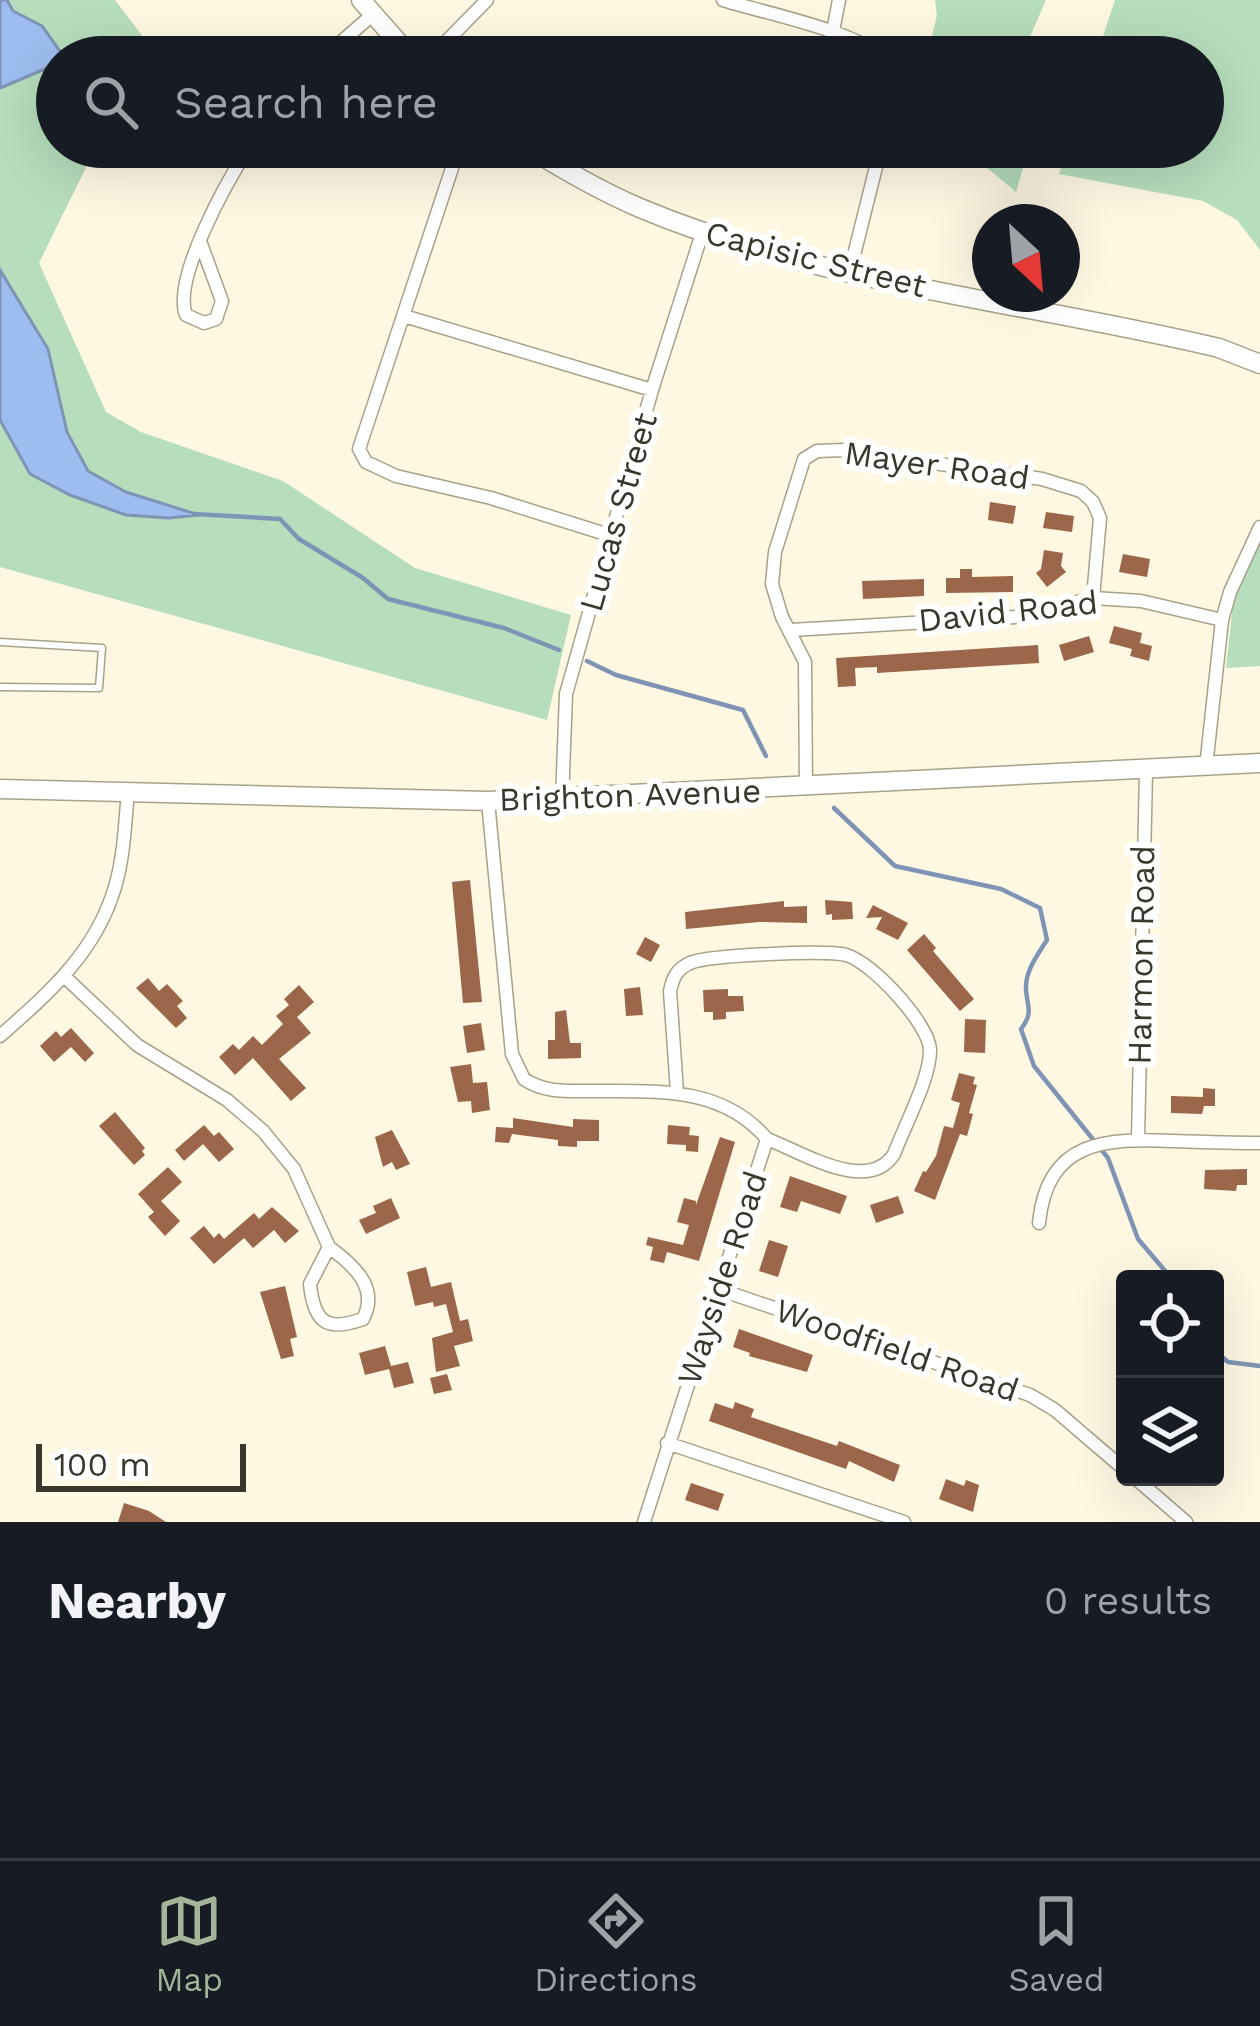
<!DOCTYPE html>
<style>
:root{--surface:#171b24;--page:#242831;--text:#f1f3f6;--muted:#9ea1a6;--line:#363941;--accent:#a3b598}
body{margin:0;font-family:"Work Sans",sans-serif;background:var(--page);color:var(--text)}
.controls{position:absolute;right:36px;bottom:36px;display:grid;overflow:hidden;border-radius:12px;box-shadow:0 12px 48px #0002}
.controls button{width:108px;height:108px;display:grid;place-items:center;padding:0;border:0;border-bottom:3px solid var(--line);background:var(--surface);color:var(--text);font:60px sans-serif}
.compass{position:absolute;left:972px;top:204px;width:108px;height:108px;border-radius:50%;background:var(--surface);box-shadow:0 12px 48px #0002;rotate:154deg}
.scale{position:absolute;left:36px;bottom:30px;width:210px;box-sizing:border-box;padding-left:12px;border:6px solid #39362c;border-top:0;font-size:33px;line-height:42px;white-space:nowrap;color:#39362c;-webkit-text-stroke:9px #fff;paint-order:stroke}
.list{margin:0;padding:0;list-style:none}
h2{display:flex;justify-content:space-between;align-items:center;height:156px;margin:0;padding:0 48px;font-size:51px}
h2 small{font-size:39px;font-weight:400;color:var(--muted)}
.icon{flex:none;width:66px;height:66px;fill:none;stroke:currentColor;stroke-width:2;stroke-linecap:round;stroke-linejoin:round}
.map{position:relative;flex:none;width:1260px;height:1522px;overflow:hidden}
.search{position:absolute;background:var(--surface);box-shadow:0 12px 48px #0002;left:36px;right:36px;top:36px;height:132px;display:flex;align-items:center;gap:30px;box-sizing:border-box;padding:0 42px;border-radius:66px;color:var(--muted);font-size:45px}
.sheet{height:336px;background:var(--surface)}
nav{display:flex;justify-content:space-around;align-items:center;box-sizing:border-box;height:168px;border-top:3px solid var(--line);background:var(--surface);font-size:33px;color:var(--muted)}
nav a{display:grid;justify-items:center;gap:6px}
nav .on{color:var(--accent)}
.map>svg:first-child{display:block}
.green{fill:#b6ddbc}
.water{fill:#9dbdf0;stroke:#7f94b5;stroke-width:3}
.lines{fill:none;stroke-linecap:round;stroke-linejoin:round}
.stream{stroke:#7f94b5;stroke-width:4.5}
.building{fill:#9b6649}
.lane-casing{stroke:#a8a189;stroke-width:9}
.street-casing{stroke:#a8a189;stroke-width:15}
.secondary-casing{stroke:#a8a189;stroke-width:21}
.lane{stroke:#fff;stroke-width:6}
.street{stroke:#fff;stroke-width:12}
.secondary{stroke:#fff;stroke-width:18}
.labels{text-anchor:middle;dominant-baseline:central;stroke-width:12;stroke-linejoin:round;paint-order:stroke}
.street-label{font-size:33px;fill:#39362c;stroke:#fff}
</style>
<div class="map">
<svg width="1260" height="1522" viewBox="0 0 1260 1522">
<rect width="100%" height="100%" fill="#fef8e3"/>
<path class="green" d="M 0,0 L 115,0 L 147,42 L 140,57 L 57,57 L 57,147 L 96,147 L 39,263 L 106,412 L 141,432 L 283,481 L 415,568 L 571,615 L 547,720 L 0,567 Z
M 935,0 L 1046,0 L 1025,48 L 1035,57 L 927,57 L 937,15 Z
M 1115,0 L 1260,0 L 1260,250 L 1237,220 L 1203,201 L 1059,174 L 1068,147 L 1203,147 L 1203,57 L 1096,57 Z
M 962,147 L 1029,147 L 1016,192 Z
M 1260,534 L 1260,666 L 1226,668 L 1233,603 Z"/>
<path class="water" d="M 0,0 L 7,0 L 13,11 L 42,26 L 64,57 L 57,57 L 57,64 L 0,88 Z
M 0,270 L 48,349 L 67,432 L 88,471 L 126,492 L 199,515 L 169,518 L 126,515 L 70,495 L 30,474 L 0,420 Z"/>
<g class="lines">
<path class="stream" d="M 194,514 L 280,519 L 299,539 L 363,578 L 388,599 L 504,628 L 559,650
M 587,661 L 616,675 L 743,710 L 766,756
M 834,808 L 895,866 L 1001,889 L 1040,908 L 1047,940 C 1038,954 1025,971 1026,989 C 1027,1007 1034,1012 1021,1029 L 1034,1066 L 1108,1158 L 1138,1239 L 1166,1272 L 1167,1279
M 1215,1351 L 1228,1362 L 1260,1366"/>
</g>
<path class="building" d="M 990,502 L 1016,506 L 1013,524 L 988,520 Z
M 1046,512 L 1074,516 L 1072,532 L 1043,528 Z
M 1044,550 L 1063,553 L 1061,566 L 1066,572 L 1047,587 L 1036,573 L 1041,569 Z
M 1123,554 L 1150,559 L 1147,577 L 1119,572 Z
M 960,569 L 972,569 L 972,577 L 1013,576 L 1013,592 L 946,593 L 946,578 L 960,578 Z
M 924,579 L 924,596 L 863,599 L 862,581 Z
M 1114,626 L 1142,633 L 1140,643 L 1152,646 L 1149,661 L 1130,656 L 1132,649 L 1109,643 Z
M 1089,636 L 1094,652 L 1064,661 L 1059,645 Z
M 1038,645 L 1039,663 L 877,673 L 877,667 L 855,668 L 856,686 L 838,687 L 836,658 Z
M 470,880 L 482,1002 L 463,1003 L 452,882 Z
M 825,900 L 852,902 L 853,919 L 832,920 L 832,914 L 826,915 Z
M 784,901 L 784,907 L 807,906 L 807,923 L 759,922 L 686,929 L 685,912 Z
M 873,905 L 908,923 L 898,940 L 876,929 L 882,917 L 866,918 Z
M 924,934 L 936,948 L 933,951 L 974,999 L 960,1011 L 907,950 Z
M 645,937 L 660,945 L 651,962 L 636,954 Z
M 148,978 L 159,991 L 167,984 L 183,1001 L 177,1006 L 187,1018 L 176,1028 L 136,988 Z
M 299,985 L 314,1002 L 297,1017 L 311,1033 L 279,1059 L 306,1088 L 291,1101 L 253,1058 L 235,1075 L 219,1057 L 233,1044 L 239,1050 L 253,1036 L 262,1045 L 283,1024 L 276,1016 L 289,1005 L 284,999 Z
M 640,987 L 643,1015 L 626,1016 L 624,989 Z
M 728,989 L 728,996 L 743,996 L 744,1011 L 726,1012 L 726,1019 L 713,1020 L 713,1012 L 704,1012 L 703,990 Z
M 566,1010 L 570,1043 L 581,1043 L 581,1058 L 548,1059 L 548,1040 L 555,1040 L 555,1012 Z
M 965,1019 L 986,1020 L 985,1053 L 964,1052 Z
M 481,1023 L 485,1050 L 467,1053 L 463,1026 Z
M 71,1028 L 94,1053 L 85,1062 L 71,1047 L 54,1062 L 40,1046 L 56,1031 L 61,1037 Z
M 471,1064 L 473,1083 L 487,1082 L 490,1110 L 472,1113 L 471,1101 L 458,1102 L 450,1067 Z
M 959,1073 L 975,1077 L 973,1084 L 977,1085 L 969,1113 L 973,1114 L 967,1136 L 960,1134 L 935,1200 L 914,1191 L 923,1171 L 926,1172 L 936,1156 L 944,1126 L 953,1128 L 960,1103 L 951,1100 Z
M 1203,1088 L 1215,1089 L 1215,1106 L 1204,1106 L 1202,1114 L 1171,1113 L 1171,1096 L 1203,1097 Z
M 115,1112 L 145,1148 L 142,1151 L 145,1155 L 134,1165 L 99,1126 Z
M 513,1118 L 573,1127 L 573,1119 L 599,1120 L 599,1141 L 577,1141 L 577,1147 L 558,1146 L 558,1140 L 512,1134 L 509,1143 L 495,1142 L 496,1127 L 513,1128 Z
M 204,1125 L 214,1136 L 219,1132 L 234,1149 L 219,1162 L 203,1144 L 184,1161 L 175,1150 Z
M 668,1125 L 690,1127 L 689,1135 L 699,1136 L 698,1152 L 686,1151 L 686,1145 L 667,1144 Z
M 392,1130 L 410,1164 L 396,1170 L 392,1162 L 383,1167 L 375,1137 Z
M 720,1137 L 735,1142 L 699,1261 L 667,1252 L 664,1263 L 650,1260 L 653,1247 L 646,1245 L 648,1237 L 683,1245 L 689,1225 L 677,1222 L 684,1198 L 696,1201 L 696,1205 Z
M 168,1167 L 182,1182 L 161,1201 L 180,1221 L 165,1236 L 148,1217 L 154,1212 L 138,1194 Z
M 1247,1169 L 1247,1185 L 1237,1185 L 1236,1191 L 1204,1189 L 1205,1170 Z
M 790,1176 L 847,1196 L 840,1214 L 801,1201 L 797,1212 L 780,1207 Z
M 898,1196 L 904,1213 L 876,1223 L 870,1205 Z
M 391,1198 L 400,1218 L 366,1234 L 359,1220 L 376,1213 L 373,1206 Z
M 272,1207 L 299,1231 L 285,1243 L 274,1230 L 253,1248 L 244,1238 L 214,1264 L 190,1238 L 204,1226 L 214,1238 L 219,1233 L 224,1239 L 254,1213 L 259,1219 Z
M 769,1240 L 788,1246 L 778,1277 L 759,1271 Z
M 426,1267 L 431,1287 L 451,1282 L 460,1321 L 468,1319 L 473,1341 L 454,1346 L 460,1366 L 436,1372 L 432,1338 L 453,1332 L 446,1304 L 434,1307 L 433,1302 L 415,1306 L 407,1272 Z
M 285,1286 L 297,1337 L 290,1339 L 294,1356 L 281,1359 L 260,1292 Z
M 739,1329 L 813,1355 L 807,1372 L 749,1356 L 750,1353 L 733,1347 Z
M 385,1346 L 391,1366 L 408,1362 L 414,1383 L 394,1388 L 389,1369 L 365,1375 L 359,1353 Z
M 447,1374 L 452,1390 L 434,1394 L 430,1378 Z
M 735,1402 L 754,1409 L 751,1417 L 837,1446 L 839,1441 L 900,1465 L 894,1482 L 849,1461 L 846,1469 L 709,1421 L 715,1403 L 733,1409 Z
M 946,1479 L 964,1486 L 966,1480 L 979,1485 L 973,1512 L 939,1499 Z
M 691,1483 L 724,1494 L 718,1511 L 685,1500 Z
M 124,1503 L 149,1511 L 166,1522 L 118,1522 Z"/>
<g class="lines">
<g class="lane-casing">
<path id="lane" d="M 0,642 L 102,648 L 99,688 L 0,687"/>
</g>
<g class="street-casing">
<path id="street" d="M 723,0 C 757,11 863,33 879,57
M 833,31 L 839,0
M 324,57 L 371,16
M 431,57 L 487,0
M 459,147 L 359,449 L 366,462 L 396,476 L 491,498 L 612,536
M 200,241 L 222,301 L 216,319 L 204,323 L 186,315 C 172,278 228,180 249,147
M 850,271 L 881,147
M 404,316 L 652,390
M 791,630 L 1015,617 L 1093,598 L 1141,601 L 1222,620
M 1206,767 L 1222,620 L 1230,592 L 1260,527
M 806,788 L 805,662 L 782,617 L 772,584 L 775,552 L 804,459 L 817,451 L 845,450 L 1042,479 L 1081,491 L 1093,502 L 1100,518 L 1093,598
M 562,800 L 566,694 L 652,390 L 703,230
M 488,801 L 512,1054 L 524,1079 C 543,1092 564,1091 586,1091 C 653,1092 720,1084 767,1139 L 644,1522
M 65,977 L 137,1045 L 227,1100 L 263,1131 L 294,1169 L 329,1247 L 310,1284 C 314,1323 327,1332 363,1319 C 380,1287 352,1264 329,1247
M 0,1036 C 49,993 96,952 115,887 C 124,857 125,823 128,792
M 677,1092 L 670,991 C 673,977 677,969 690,963 C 709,955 826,950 846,955 C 872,962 928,1023 930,1049 C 931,1077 904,1127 894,1154 C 868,1195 802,1152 767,1139
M 1138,1139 L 1146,771
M 1039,1223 C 1047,1140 1106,1138 1173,1141 C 1202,1142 1231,1143 1260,1143
M 718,1289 L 1030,1395 L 1055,1410 L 1125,1470
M 667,1443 L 904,1522
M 1134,1477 L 1186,1522"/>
</g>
<g class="secondary-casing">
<path id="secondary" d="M 361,0 L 411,57
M 527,147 C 563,169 600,191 640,208 C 818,283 1031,303 1219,348 L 1260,364
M 0,789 L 488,801 L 1260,763"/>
</g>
<use href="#lane" class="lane"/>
<use href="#street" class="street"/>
<use href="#secondary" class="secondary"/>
</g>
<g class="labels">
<g class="street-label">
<text transform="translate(816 259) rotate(14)">Capisic Street</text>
<text transform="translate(937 465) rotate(8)">Mayer Road</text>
<text transform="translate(618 512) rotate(-74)">Lucas Street</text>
<text transform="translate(1008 611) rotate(-6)">David Road</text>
<text transform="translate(630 795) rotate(-2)">Brighton Avenue</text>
<text transform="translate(1141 955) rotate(-89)">Harmon Road</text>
<text transform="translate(722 1278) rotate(-72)">Wayside Road</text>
<text transform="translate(897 1350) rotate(19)">Woodfield Road</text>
</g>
</g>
</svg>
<div class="controls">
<button><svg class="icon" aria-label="locate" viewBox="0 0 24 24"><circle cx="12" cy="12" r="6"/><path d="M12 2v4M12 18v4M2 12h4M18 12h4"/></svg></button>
<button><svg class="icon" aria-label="layers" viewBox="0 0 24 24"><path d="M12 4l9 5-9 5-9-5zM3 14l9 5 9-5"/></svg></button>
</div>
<svg class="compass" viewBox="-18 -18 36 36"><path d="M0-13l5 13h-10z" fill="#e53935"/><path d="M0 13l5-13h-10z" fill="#9ea1a6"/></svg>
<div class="scale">100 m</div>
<div class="search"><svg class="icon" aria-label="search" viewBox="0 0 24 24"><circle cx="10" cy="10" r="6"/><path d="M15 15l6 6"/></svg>Search here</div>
</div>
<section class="sheet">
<h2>Nearby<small>0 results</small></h2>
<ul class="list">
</ul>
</section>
<nav>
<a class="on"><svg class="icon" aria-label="map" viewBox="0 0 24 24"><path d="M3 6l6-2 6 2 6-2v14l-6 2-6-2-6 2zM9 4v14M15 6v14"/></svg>Map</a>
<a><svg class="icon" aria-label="directions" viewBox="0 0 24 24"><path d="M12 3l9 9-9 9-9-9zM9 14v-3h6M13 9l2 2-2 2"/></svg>Directions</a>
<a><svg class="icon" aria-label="saved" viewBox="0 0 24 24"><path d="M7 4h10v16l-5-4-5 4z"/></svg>Saved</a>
</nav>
